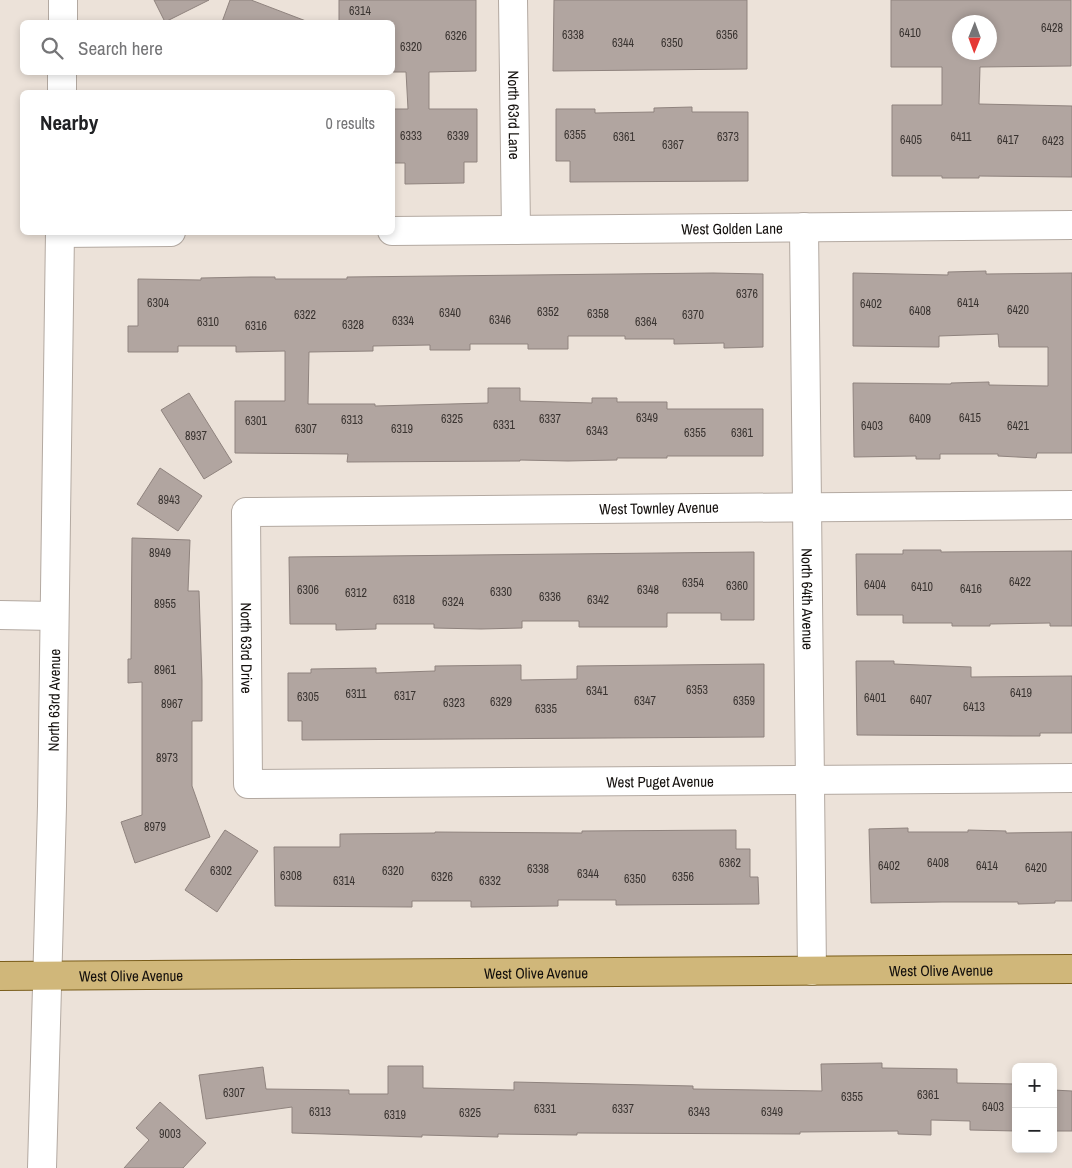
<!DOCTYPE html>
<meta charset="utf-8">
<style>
:root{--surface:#fff;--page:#f2f2f2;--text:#202124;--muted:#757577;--line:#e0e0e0}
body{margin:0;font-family:"Archivo Narrow",sans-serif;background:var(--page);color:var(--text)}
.controls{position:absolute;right:15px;bottom:15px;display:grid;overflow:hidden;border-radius:8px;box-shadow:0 2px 8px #0003}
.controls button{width:45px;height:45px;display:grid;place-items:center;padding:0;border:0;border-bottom:1px solid var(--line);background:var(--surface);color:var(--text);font:25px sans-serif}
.compass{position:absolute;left:952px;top:15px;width:45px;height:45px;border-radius:50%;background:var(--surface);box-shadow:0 2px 8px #0003;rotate:181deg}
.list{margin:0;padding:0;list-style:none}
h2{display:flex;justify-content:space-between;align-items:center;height:65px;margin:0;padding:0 20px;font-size:21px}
h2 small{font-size:16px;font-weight:400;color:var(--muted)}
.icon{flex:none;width:28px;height:28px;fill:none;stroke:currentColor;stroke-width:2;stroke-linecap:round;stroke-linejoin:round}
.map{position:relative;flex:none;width:1072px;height:1168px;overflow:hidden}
.search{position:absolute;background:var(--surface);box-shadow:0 2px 8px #0003;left:20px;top:20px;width:375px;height:55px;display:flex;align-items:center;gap:12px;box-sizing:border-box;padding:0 18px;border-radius:8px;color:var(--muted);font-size:19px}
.panel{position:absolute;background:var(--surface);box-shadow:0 2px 8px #0003;left:20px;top:90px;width:375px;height:145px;border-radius:8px}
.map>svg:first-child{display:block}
.building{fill:#b1a5a0;stroke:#8f837e;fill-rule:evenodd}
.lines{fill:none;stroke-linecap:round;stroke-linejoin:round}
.minor-casing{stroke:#b3a9a1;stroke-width:30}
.major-casing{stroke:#7a5d1a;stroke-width:30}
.minor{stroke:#fff;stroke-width:28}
.major{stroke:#d0b77a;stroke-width:28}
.labels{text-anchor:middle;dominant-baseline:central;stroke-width:4;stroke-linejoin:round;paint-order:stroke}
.number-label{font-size:12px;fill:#3a3431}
.street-label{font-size:15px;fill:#130f0c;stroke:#fff}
</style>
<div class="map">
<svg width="1072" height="1168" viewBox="0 0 1072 1168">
<rect width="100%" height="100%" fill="#ece2d9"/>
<path class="building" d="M 154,0 L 209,0 L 165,22 Z
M 230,0 L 251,0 L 306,21 L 305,22 L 222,22 Z
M 339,0 L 476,0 L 476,71 L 429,72 L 429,109 L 477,109 L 477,162 L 464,162 L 464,183 L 405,184 L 405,163 L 392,163 L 392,109 L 408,109 L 406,72 L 392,72 L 392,22 L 339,22 Z
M 554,0 L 747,0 L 747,69 L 553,71 Z
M 891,0 L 1071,0 L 1071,66 L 980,67 L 979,104 L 1072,106 L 1072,177 L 979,176 L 979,178 L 942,178 L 942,176 L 892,176 L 892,105 L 942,105 L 942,67 L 891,67 ZM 960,22 L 990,22 L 990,52 L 960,52 Z
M 692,107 L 692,112 L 748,112 L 748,181 L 570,182 L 570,161 L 556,161 L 556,109 L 595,109 L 595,113 L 654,112 L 654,108 Z
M 986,271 L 986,274 L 1072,273 L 1072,453 L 1037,453 L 1036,458 L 998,456 L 998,454 L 940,454 L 940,459 L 916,459 L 916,456 L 854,457 L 853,383 L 951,384 L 951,383 L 989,382 L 989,385 L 1048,386 L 1048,347 L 999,347 L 998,334 L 939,336 L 939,347 L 853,346 L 853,273 L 948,275 L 948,272 Z
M 713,273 L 763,274 L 763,347 L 724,348 L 724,343 L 674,344 L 674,339 L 625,339 L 625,336 L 568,336 L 568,349 L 528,349 L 528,344 L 470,344 L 470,350 L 430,350 L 430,345 L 373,346 L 373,351 L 309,352 L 308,404 L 375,404 L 375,406 L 488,403 L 488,388 L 520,388 L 520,401 L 592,403 L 592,398 L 617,398 L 617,402 L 667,402 L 667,409 L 763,409 L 763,456 L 667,456 L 667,458 L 617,458 L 617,460 L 568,461 L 520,460 L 520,461 L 347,462 L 348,454 L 235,453 L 235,401 L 285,401 L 285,351 L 236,352 L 236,346 L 178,346 L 178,352 L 128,352 L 128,326 L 138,326 L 138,279 L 201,280 L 201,278 L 251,277 L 275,277 L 275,279 L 347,279 L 347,277 Z
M 189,393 L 232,462 L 204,479 L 161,410 Z
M 160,468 L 202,496 L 178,531 L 137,504 Z
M 132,538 L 190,540 L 188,591 L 199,591 L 202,681 L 202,721 L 192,721 L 192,786 L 210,837 L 135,863 L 121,822 L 142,815 L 142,682 L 128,683 L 128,659 L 131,659 Z
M 903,550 L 941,550 L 941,552 L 1072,551 L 1072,626 L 1050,626 L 1050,623 L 990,624 L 990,626 L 952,626 L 952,623 L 903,623 L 903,615 L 857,615 L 856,554 L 903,554 Z
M 754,552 L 754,620 L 721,620 L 721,613 L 667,613 L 667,627 L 579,627 L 579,621 L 522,621 L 522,628 L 481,629 L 434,628 L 434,624 L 376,624 L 376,629 L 336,630 L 336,624 L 290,624 L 289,557 Z
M 856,661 L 894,661 L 894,664 L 971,667 L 971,677 L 1072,676 L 1072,733 L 1040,733 L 1040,736 L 1012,736 L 857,735 Z
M 764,664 L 764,737 L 302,740 L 302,721 L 288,721 L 288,673 L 311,673 L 311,669 L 376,668 L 376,673 L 435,671 L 435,666 L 521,665 L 521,680 L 577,679 L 577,666 Z
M 908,828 L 908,832 L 968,832 L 968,830 L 1006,831 L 1006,833 L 1072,832 L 1072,901 L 1055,901 L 1055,903 L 1018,904 L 1018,902 L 942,902 L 871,903 L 869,829 Z
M 225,830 L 258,851 L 217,912 L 185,890 Z
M 736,830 L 736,849 L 750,849 L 750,877 L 758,877 L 759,904 L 616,905 L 616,900 L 558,900 L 558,906 L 471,907 L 471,901 L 412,901 L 412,907 L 275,906 L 274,847 L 340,847 L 340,834 L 435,833 L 435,832 L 582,833 L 582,831 Z
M 882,1063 L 882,1068 L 957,1069 L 957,1083 L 1016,1084 L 1016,1131 L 970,1130 L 970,1121 L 931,1120 L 931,1135 L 898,1134 L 898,1131 L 800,1132 L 800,1134 L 577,1133 L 577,1135 L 498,1134 L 498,1137 L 422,1135 L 422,1137 L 292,1133 L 292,1107 L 206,1119 L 199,1075 L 263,1067 L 266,1089 L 349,1090 L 349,1094 L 388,1094 L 388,1066 L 423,1066 L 423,1088 L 514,1090 L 514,1082 L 693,1086 L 693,1089 L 822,1091 L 821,1064 Z
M 1053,1090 L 1072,1091 L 1072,1131 L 1053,1131 Z
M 160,1102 L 206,1143 L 183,1168 L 124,1168 L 149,1140 L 136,1128 Z"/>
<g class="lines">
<g class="minor-casing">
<g id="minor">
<path id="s1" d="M 513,0 L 516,230"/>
<path d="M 63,22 L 63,0"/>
<path d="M 62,92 L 62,72"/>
<path id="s2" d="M 804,227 L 812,971"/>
<path id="s3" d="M 392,231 L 1072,225"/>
<path d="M 60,233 L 171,232"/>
<path id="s4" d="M 1072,505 L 246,512 L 248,784 L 1072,778"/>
<path d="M 0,615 L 54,616"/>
<path id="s5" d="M 42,1168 L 52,806 L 60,232"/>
</g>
</g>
<g class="major-casing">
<g id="major">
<path id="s6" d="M 0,976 L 1072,969"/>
</g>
</g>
<use href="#minor" class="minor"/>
<use href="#major" class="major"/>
</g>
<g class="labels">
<g class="number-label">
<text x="360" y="11">6314</text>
<text x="1052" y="28">6428</text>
<text x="910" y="33">6410</text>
<text x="573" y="35">6338</text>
<text x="727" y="35">6356</text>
<text x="456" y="36">6326</text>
<text x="623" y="43">6344</text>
<text x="672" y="43">6350</text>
<text x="411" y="47">6320</text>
<text x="575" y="135">6355</text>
<text x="411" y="136">6333</text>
<text x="458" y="136">6339</text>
<text x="624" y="137">6361</text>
<text x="728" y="137">6373</text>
<text x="961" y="137">6411</text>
<text x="911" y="140">6405</text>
<text x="1008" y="140">6417</text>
<text x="1053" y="141">6423</text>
<text x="673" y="145">6367</text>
<text x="747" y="294">6376</text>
<text x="158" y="303">6304</text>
<text x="968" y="303">6414</text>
<text x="871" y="304">6402</text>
<text x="1018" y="310">6420</text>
<text x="920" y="311">6408</text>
<text x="548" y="312">6352</text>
<text x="450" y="313">6340</text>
<text x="598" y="314">6358</text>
<text x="305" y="315">6322</text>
<text x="693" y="315">6370</text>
<text x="500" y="320">6346</text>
<text x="403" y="321">6334</text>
<text x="208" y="322">6310</text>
<text x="646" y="322">6364</text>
<text x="353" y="325">6328</text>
<text x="256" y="326">6316</text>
<text x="647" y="418">6349</text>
<text x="970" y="418">6415</text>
<text x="452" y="419">6325</text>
<text x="550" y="419">6337</text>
<text x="920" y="419">6409</text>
<text x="352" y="420">6313</text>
<text x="256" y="421">6301</text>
<text x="504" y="425">6331</text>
<text x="872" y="426">6403</text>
<text x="1018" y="426">6421</text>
<text x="306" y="429">6307</text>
<text x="402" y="429">6319</text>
<text x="597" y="431">6343</text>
<text x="695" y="433">6355</text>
<text x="742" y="433">6361</text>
<text x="196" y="436">8937</text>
<text x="169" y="500">8943</text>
<text x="160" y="553">8949</text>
<text x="1020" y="582">6422</text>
<text x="693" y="583">6354</text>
<text x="875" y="585">6404</text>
<text x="737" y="586">6360</text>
<text x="922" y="587">6410</text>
<text x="971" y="589">6416</text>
<text x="308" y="590">6306</text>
<text x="648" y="590">6348</text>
<text x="501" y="592">6330</text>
<text x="356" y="593">6312</text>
<text x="550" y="597">6336</text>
<text x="404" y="600">6318</text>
<text x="598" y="600">6342</text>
<text x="453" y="602">6324</text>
<text x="165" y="604">8955</text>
<text x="165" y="670">8961</text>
<text x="697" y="690">6353</text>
<text x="597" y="691">6341</text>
<text x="1021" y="693">6419</text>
<text x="356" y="694">6311</text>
<text x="405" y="696">6317</text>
<text x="308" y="697">6305</text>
<text x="875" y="698">6401</text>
<text x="921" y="700">6407</text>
<text x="645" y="701">6347</text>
<text x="744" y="701">6359</text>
<text x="501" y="702">6329</text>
<text x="454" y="703">6323</text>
<text x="172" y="704">8967</text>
<text x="974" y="707">6413</text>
<text x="546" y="709">6335</text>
<text x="167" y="758">8973</text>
<text x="155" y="827">8979</text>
<text x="730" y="863">6362</text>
<text x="938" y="863">6408</text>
<text x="889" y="866">6402</text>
<text x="987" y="866">6414</text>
<text x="1036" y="868">6420</text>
<text x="538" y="869">6338</text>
<text x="221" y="871">6302</text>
<text x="393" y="871">6320</text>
<text x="588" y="874">6344</text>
<text x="291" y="876">6308</text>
<text x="442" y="877">6326</text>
<text x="683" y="877">6356</text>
<text x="635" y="879">6350</text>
<text x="344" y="881">6314</text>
<text x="490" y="881">6332</text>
<text x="234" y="1093">6307</text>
<text x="928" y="1095">6361</text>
<text x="852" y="1097">6355</text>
<text x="993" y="1107">6403</text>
<text x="545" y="1109">6331</text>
<text x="623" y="1109">6337</text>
<text x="320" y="1112">6313</text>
<text x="699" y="1112">6343</text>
<text x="772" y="1112">6349</text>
<text x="470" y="1113">6325</text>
<text x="395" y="1115">6319</text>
<text x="170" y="1134">9003</text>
</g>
<g class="street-label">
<text stroke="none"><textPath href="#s1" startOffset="115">North 63rd Lane</textPath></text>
<text stroke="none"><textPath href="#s3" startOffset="340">West Golden Lane</textPath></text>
<text transform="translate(659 508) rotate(-1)">West Townley Avenue</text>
<text stroke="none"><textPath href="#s2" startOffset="372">North 64th Avenue</textPath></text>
<text stroke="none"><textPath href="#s4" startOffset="962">North 63rd Drive</textPath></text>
<text stroke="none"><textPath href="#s5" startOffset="468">North 63rd Avenue</textPath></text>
<text stroke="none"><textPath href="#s4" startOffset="1510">West Puget Avenue</textPath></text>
<text stroke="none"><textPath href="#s6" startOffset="941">West Olive Avenue</textPath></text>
<text stroke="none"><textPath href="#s6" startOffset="536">West Olive Avenue</textPath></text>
<text stroke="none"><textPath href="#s6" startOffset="131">West Olive Avenue</textPath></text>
</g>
</g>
</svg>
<div class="controls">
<button>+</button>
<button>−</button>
</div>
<svg class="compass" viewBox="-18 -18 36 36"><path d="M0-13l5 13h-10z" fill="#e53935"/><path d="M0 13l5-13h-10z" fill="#757577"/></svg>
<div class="search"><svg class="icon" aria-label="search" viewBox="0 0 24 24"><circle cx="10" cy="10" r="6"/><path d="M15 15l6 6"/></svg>Search here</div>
<section class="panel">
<h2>Nearby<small>0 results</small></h2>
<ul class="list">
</ul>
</section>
</div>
